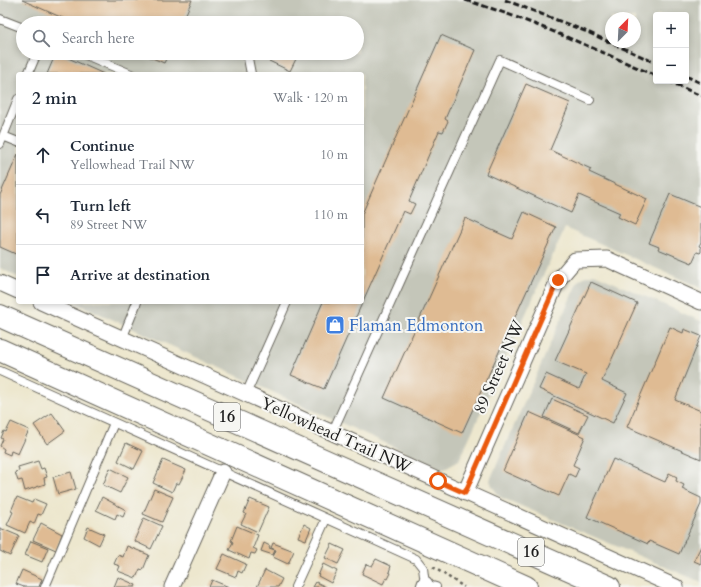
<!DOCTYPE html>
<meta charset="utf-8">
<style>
:root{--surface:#fff;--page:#f6f6f7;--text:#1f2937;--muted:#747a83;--line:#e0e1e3}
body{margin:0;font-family:Cardo,serif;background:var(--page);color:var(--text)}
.controls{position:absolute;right:12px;top:12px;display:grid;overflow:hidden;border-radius:4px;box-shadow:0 2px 6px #0003}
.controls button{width:36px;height:36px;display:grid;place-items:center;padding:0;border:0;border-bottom:1px solid var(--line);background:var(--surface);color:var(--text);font:20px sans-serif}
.compass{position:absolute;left:605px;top:12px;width:36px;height:36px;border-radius:50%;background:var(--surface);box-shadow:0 2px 6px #0003;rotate:24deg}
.stop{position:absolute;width:12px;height:12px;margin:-9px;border:3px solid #ea580c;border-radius:50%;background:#fff}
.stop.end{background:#ea580c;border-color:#fff;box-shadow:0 1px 4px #0008}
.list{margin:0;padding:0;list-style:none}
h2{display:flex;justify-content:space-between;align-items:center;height:52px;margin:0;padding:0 16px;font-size:17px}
h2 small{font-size:13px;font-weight:400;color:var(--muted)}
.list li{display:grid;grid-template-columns:26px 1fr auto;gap:12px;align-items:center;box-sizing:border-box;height:60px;padding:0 16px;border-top:1px solid var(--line)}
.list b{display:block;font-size:15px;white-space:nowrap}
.list p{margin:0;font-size:13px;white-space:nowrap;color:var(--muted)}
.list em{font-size:13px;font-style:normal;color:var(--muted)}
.icon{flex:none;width:22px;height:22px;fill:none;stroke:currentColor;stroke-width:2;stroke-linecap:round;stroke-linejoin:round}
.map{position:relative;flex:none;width:701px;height:587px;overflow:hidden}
.search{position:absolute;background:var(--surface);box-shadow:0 2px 6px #0003;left:16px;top:16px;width:348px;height:44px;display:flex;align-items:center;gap:10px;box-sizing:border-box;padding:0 14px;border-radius:22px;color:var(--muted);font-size:15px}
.panel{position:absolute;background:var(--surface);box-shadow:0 2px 6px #0003;left:16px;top:72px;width:348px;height:232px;border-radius:4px}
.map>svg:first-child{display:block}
.industrial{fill:#c4c6b9;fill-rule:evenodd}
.building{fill:#dfbb93}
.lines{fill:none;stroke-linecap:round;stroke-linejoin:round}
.service-casing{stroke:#65635a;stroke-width:10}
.minor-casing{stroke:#65635a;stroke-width:17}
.motorway-casing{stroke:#65635a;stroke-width:24}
.path{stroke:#65635a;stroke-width:2.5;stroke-dasharray:3 3;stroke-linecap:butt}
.service{stroke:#fff;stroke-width:8}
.minor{stroke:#fff;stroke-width:15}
.motorway{stroke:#fff;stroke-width:22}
.rail{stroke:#1c1c1c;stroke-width:3;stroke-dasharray:6 3;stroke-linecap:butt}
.route{stroke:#ea580c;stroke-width:5}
.labels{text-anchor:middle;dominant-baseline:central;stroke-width:4;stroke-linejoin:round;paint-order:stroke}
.shield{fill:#f6f6f2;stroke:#5d5d5c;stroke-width:1}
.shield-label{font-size:16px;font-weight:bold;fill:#1c1c1c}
.shop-label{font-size:17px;fill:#366cbe;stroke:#f6f6f2;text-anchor:start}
.street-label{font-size:17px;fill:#1c1c1c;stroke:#f6f6f2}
</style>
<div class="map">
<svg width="701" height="587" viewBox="0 0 701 587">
<rect width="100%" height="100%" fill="#f6f6f2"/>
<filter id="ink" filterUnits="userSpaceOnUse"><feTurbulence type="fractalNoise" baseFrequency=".025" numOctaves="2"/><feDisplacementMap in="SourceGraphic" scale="8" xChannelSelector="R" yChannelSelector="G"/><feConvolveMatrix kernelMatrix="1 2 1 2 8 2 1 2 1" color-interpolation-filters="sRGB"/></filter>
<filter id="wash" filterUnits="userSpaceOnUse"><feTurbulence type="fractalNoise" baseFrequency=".012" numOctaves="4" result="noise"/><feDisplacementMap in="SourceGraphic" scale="16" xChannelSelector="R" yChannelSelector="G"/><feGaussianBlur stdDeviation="0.9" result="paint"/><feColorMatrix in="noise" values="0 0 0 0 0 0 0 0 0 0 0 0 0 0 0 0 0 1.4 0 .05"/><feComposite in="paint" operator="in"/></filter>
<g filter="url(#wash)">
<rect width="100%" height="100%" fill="#ede7ce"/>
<path class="industrial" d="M 0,0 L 701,0 L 701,288 L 565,228 L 459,460 L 443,469 L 74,302 L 362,302 L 362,74 L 18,74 L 18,277 L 0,268 ZM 656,15 L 686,15 L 686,81 L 656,81 ZM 611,18 L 635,18 L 635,42 L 611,42 ZM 23,23 L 357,23 L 357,53 L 23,53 Z
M 594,274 L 701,321 L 701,582 L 500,497 L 492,486 L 490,480 L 578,281 L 584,277 Z"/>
<g id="blocks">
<path class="building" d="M 22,0 L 192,0 L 182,23 L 74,23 Z
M 441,35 L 475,50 L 445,119 L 448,121 L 443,132 L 439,131 L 409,201 L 415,204 L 410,214 L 403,211 L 324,389 L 291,375 L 323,302 L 362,302 L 362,214 Z
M 56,53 L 57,53 L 104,74 L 47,74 Z
M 141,53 L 169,53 L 164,63 Z
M 271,53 L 299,53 L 290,71 L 267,60 Z
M 526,84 L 570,103 L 550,150 L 591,169 L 589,172 L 647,199 L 635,225 L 618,217 L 620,213 L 579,195 L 571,213 L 486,174 Z
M 18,154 L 18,255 L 0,247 L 0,195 Z
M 670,194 L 701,207 L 701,242 L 699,246 L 701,247 L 701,252 L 700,253 L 697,252 L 692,263 L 658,249 L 659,247 L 649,243 Z
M 524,212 L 556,227 L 462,433 L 384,398 L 465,218 L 512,239 Z
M 591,282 L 637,303 L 602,381 L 627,393 L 613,423 L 539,389 L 546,374 L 579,389 L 586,374 L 555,361 Z
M 670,327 L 683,333 L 684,329 L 701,336 L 675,400 L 701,411 L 701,459 L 627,427 Z
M 552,399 L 588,415 L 579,433 L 544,417 Z
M 529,412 L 585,437 L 573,465 L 579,468 L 575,477 L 569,474 L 559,496 L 503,471 Z
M 52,413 L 65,431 L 47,444 L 34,425 Z
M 11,422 L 29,430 L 18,454 L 11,451 L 10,455 L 3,452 L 4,449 L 0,446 L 3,439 L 1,438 L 4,431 L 6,432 Z
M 126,443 L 143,451 L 134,469 L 118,461 Z
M 613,459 L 665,482 L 669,473 L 677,477 L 676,481 L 684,485 L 682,489 L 701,498 L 701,504 L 679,554 L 649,541 L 648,544 L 587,517 Z
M 163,460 L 186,470 L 179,484 L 176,483 L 172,492 L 153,483 Z
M 38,461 L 41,469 L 44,468 L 47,477 L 44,478 L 45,484 L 25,491 L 22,480 L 18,481 L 15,472 L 19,471 L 18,467 Z
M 110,468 L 128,477 L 120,493 L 103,485 Z
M 71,472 L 76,489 L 58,494 L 53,477 Z
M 154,489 L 173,497 L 162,522 L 143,514 Z
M 17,497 L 32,503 L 34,499 L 46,504 L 41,515 L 38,514 L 34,524 L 30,522 L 25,533 L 7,525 L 13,512 L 11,511 Z
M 102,497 L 126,510 L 123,517 L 117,514 L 115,519 L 96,510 Z
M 250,499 L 269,507 L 258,532 L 241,524 L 246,514 L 244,513 Z
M 144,518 L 162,526 L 151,549 L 134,541 Z
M 41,523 L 62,534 L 56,550 L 33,540 Z
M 304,524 L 311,528 L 306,540 L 298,537 Z
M 237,526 L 258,535 L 253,548 L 257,550 L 255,554 L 251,553 L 249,559 L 229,550 L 233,542 L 231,541 Z
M 88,527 L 104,534 L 99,545 L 84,537 Z
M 0,528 L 19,536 L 10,556 L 0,551 Z
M 31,541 L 48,548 L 42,562 L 25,555 Z
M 264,543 L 270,546 L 269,548 L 275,550 L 273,555 L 261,551 Z
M 273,543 L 294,551 L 288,564 L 273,557 L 276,550 L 271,548 Z
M 332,544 L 345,550 L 338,564 L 325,558 Z
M 127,546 L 149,555 L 143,570 L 140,569 L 136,578 L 118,571 L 120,566 L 114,564 L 118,555 L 123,557 Z
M 701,546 L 701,564 L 694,561 Z
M 224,554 L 246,564 L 242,573 L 238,571 L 236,577 L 217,569 Z
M 376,559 L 391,566 L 389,572 L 391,573 L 388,579 L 386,578 L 383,584 L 362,574 L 366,564 L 372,566 Z
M 323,564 L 337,571 L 331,583 L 318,576 Z
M 22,570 L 42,579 L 39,587 L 24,587 L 16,584 Z
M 265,570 L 282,579 L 278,587 L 257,587 Z
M 118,577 L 136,585 L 135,587 L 114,587 Z
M 212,580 L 229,587 L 209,587 Z
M 316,582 L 326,587 L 313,587 Z"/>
</g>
</g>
<g filter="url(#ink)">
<use href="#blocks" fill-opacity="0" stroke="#65635a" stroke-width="1"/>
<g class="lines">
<g class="service-casing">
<path id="service" d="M 0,19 L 23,28
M 81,53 L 131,74
M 247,53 L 251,74
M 28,74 L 37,53
M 3,136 L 18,142
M 0,144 L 18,99
M 122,339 L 137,302
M 0,371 L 416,559 L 423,568 L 425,584 L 436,587
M 246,394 L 287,302
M 332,433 L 500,60 L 590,100
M 45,587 L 114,423
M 295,587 L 326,519"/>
</g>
<g class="minor-casing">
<path id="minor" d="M 0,283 L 18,291
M 41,302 L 676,587
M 465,493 L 558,280 L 575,260 L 607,259 L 701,302
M 172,587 L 223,472
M 424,587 L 425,584"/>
</g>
<g class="motorway-casing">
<path id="motorway" d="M 0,316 L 609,587
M 0,350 L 526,587"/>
</g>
<path class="path" d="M 433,567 L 464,587"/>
<use href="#service" class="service"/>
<use href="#minor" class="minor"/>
<use href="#motorway" class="motorway"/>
<path class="rail" d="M 465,0 C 531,20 593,48 656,76
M 505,0 L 585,31 L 656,63
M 686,76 L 701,83
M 668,81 L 701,96"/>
</g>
</g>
<g class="lines" filter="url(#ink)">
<path class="route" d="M 438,481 L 465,493 L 558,280"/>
</g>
<defs>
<g id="shop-square" transform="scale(1)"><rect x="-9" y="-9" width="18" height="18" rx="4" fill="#3f7fe0" stroke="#f6f6f2"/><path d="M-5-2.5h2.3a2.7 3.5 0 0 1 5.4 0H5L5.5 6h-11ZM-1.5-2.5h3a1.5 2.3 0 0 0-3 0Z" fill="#fff"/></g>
</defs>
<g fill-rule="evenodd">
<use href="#shop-square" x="335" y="325"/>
</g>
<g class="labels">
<g class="shield">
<rect x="214" y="403" width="26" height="28" rx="3"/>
<rect x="518" y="538" width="26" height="28" rx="3"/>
</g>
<g class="shield-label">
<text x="227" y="417">16</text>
<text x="531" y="552">16</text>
</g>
<g class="shop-label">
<text x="349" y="325">Flaman Edmonton</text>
</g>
<g class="street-label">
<text transform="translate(499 367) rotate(-66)">89 Street NW</text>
<text transform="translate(336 435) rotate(24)">Yellowhead Trail NW</text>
</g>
</g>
</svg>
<div class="controls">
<button>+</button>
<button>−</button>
</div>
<svg class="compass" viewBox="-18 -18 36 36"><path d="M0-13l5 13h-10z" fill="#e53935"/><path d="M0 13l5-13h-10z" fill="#747a83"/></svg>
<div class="stop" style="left:438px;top:481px"></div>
<div class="stop end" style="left:558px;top:280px"></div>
<div class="search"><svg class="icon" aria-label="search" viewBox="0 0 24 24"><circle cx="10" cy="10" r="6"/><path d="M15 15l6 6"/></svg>Search here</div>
<section class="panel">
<h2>2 min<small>Walk · 120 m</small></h2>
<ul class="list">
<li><svg class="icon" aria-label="ahead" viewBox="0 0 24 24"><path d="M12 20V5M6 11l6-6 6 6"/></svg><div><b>Continue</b><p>Yellowhead Trail NW</p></div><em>10 m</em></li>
<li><svg class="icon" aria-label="left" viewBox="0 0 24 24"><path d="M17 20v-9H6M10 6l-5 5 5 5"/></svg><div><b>Turn left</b><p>89 Street NW</p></div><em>110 m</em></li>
<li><svg class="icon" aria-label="arrive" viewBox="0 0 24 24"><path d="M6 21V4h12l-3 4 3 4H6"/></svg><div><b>Arrive at destination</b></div></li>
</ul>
</section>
</div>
